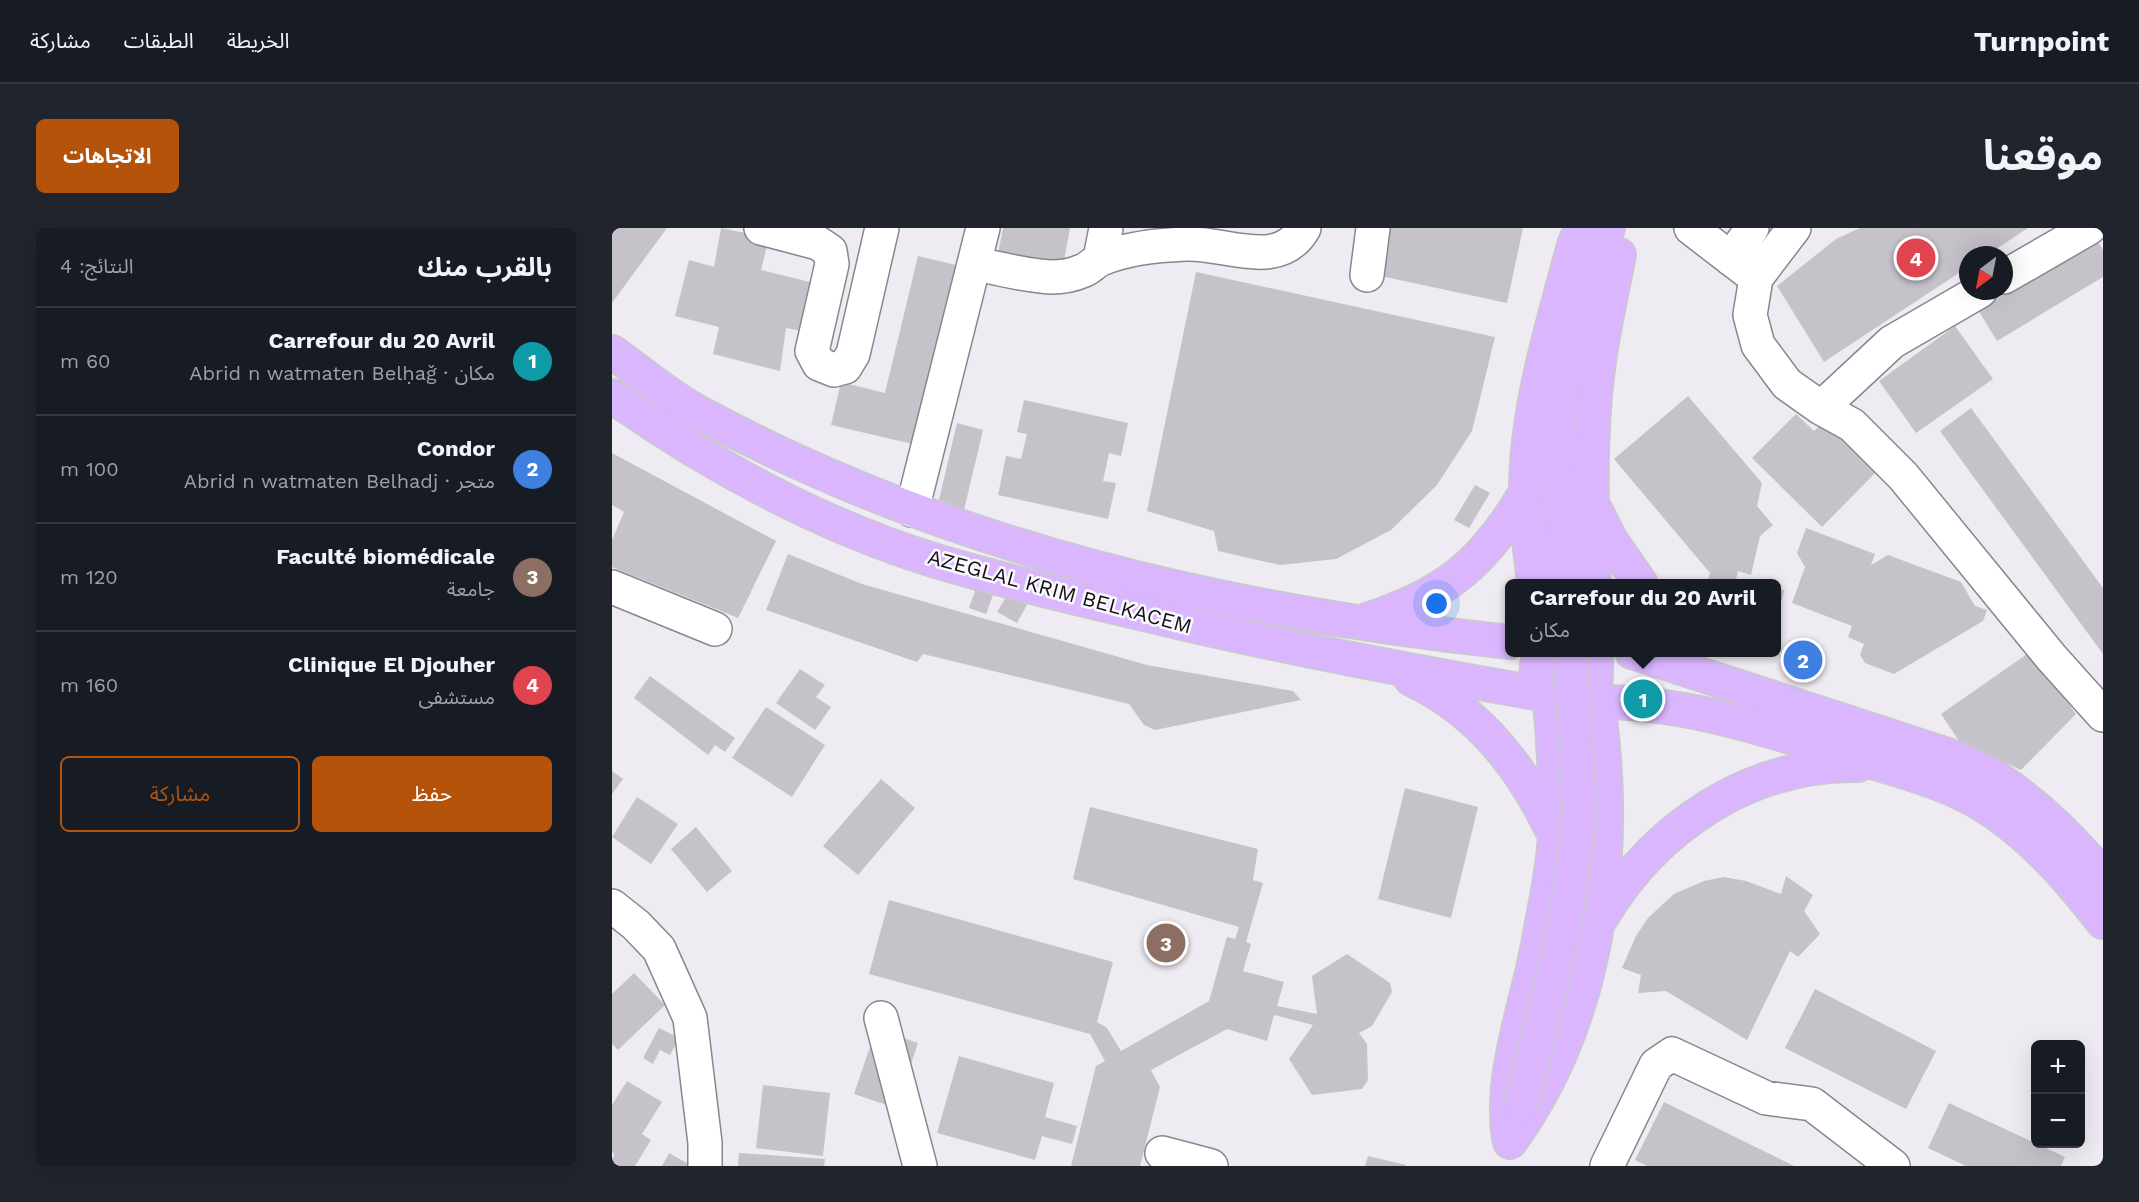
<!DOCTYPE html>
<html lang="ar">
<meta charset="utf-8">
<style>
:root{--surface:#171b24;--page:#20242c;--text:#f1f3f6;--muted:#9ea1a6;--line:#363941;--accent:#b45309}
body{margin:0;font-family:"Work Sans","Noto Sans Arabic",sans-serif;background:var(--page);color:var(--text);direction:rtl}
.controls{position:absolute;right:18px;bottom:18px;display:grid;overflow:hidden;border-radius:9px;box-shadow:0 6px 24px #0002}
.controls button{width:54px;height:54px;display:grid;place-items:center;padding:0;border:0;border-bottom:2px solid var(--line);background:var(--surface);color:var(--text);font:30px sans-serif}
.compass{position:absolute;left:1347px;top:18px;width:54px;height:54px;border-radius:50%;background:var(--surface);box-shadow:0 6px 24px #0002;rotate:212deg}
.you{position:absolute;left:825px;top:376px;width:21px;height:21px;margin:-15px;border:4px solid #fff;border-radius:50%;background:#1a73e8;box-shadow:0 0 0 9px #1a73e833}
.badge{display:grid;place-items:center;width:39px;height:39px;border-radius:50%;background:var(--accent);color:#fff;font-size:20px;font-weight:700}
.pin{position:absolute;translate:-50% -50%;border:3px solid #fff;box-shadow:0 2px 6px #0006}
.popup{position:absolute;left:893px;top:351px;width:276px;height:78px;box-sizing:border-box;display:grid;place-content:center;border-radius:9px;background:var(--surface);filter:drop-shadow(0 2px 4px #0005);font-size:20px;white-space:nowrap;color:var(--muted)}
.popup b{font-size:22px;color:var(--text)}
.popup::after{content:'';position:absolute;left:50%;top:100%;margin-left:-12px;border:12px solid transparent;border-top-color:var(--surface)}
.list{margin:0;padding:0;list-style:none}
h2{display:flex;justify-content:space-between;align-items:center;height:78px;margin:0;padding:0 24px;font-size:26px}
h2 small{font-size:20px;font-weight:400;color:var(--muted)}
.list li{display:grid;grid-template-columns:39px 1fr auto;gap:18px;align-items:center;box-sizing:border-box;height:108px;padding:0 24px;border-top:2px solid var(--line)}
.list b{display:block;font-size:22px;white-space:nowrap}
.list p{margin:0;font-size:20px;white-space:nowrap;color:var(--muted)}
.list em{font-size:20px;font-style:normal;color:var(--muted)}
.actions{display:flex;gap:12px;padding:18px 24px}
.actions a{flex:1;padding:14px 0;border:2px solid var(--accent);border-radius:9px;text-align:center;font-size:21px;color:var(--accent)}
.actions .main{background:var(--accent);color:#fff}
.map{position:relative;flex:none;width:1491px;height:938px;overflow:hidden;direction:ltr;border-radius:9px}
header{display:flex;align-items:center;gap:36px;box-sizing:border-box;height:84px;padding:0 30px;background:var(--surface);border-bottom:2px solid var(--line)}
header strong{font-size:28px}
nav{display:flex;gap:33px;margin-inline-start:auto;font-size:21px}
.intro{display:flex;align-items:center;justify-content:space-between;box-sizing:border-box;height:144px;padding:0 36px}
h1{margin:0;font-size:42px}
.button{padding:15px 27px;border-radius:9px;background:var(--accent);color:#fff;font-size:21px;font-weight:700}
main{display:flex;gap:36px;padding:0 36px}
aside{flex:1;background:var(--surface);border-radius:9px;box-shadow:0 6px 24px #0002}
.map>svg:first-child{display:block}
.building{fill:#c6c2ca}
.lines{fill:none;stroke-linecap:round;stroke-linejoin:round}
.minor-casing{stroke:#89868d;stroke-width:36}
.major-casing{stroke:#cacacb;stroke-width:36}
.minor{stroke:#fff;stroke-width:33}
.major{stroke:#d9b6fe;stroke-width:33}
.major-bridge-casing{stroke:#cacacb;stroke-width:36;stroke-linecap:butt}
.major-bridge{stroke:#d9b6fe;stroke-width:33}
.labels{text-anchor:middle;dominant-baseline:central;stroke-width:5;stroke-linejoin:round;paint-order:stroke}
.street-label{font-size:21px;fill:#100f12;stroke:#fbf9fe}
</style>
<header>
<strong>Turnpoint</strong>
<nav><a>الخريطة</a><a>الطبقات</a><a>مشاركة</a></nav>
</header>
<div class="intro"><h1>موقعنا</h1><a class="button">الاتجاهات</a></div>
<main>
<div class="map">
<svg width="1491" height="938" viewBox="0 0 1491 938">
<rect width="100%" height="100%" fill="#eeebf3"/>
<path class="building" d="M 0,0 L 55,0 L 0,75 Z
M 109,0 L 157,10 L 149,42 L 202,55 L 190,103 L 174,100 L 168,143 L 101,126 L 107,99 L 63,88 L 77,32 L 102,39 Z
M 391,0 L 458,0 L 451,38 L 386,26 Z
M 774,0 L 911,0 L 895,75 L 764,47 Z
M 1248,0 L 1416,0 L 1375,27 L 1356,27 L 1356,39 L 1212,134 L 1165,58 L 1224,11 Z
M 1484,11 L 1491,22 L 1491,49 L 1385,113 L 1366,82 Z
M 306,28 L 348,38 L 305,217 L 219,197 L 229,154 L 273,165 Z
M 584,44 L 883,109 L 860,203 L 825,257 L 779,302 L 724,331 L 668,337 L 606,323 L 602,303 L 535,283 Z
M 1343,98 L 1381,151 L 1304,205 L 1267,153 Z
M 1076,168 L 1150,255 L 1145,278 L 1161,297 L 1148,308 L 1139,347 L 1126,343 L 1123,356 L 1095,356 L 1098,345 L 1002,231 Z
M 412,172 L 516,195 L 509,228 L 497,225 L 491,253 L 504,255 L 496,291 L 386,267 L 394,228 L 409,231 L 415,206 L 405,204 Z
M 1359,180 L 1491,360 L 1491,426 L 1328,203 Z
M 1184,186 L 1202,203 L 1217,188 L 1269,239 L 1210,299 L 1140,230 Z
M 345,195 L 371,202 L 352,282 L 326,276 Z
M 0,225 L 164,313 L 126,390 L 0,339 L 0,312 L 12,284 L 0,277 Z
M 863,257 L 878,265 L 857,300 L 842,292 Z
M 1194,300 L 1263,326 L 1259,337 L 1276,327 L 1349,354 L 1363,378 L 1375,382 L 1371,393 L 1282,446 L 1253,435 L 1248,427 L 1252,416 L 1236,409 L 1240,398 L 1180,375 L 1193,339 L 1185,325 Z
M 176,326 L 250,356 L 535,437 L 681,463 L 689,472 L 543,502 L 532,497 L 517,476 L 311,426 L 305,434 L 154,382 Z
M 364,360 L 381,367 L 374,386 L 357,380 Z
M 1164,361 L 1172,362 L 1165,392 L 1164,392 Z
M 397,364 L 416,375 L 405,395 L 385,384 Z
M 1418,424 L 1464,486 L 1409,542 L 1347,513 L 1329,486 Z
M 188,441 L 213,457 L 204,469 L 219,479 L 203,502 L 164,475 Z
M 38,448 L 123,510 L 113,524 L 103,517 L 96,527 L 22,470 Z
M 154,479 L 213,517 L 180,569 L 120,530 Z
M 0,543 L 11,551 L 0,566 Z
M 269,551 L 303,580 L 246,647 L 211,618 Z
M 793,560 L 866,579 L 839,690 L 766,671 Z
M 25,569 L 66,596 L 39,636 L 0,609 Z
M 478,579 L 646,621 L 641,652 L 651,655 L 634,714 L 639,716 L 631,743 L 672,754 L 665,778 L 705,786 L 700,748 L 735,726 L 778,755 L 780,764 L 760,798 L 747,805 L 755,816 L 756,852 L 750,861 L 700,867 L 677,831 L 701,797 L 662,787 L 655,813 L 615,801 L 539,842 L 548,859 L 528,938 L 459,938 L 484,838 L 493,833 L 478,806 L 257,746 L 277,672 L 501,734 L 485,794 L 495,800 L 509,823 L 597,773 L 615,709 L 623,711 L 627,699 L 461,651 Z
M 84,599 L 120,643 L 95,664 L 59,621 Z
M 1174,648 L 1201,667 L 1192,683 L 1208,706 L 1186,729 L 1178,723 L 1135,812 L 1054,763 L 1026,765 L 1029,747 L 1010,740 L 1024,708 L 1036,690 L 1062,666 L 1092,653 L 1112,649 L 1134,653 L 1169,666 Z
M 22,745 L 53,777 L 6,822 L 0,816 L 0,766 Z
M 1203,761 L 1324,823 L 1294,881 L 1173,820 Z
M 47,800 L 67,810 L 58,827 L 48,822 L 41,836 L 31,830 Z
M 264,801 L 306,815 L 284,880 L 242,866 Z
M 347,828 L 442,855 L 433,889 L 465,898 L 460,916 L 430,908 L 423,932 L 325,905 Z
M 15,853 L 50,874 L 30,906 L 39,912 L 23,938 L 0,938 L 2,925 L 0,924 L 0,877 Z
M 151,857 L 218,865 L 211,928 L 144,920 Z
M 1052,874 L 1182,938 L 1035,938 L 1023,932 Z
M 1337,875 L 1453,929 L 1449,938 L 1354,938 L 1316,920 Z
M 57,925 L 80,938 L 50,938 Z
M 127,925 L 213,931 L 212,938 L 126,938 Z
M 756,928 L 794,937 L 794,938 L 753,938 Z"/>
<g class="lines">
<g class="minor-casing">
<path id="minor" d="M 149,0 L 206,15 L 218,23 L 220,36 L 200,123 L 207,136 L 222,142 L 233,139 L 241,126 L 270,0
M 1079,0 L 1144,50
M 1182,0 L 1144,50 L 1138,87 L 1146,117 L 1175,156 L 1209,180 L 1240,197 L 1291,248 L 1439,429 L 1491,487
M 488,31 L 494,0
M 1119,31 L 1140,0
M 362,36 C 387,40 414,48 439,49 C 448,49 461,47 470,43 C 477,41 482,34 489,31 C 515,20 547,17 574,16 C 614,14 667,44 692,0
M 755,47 L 761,0
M 1392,49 L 1477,0
M 1209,180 L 1280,114 L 1368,63
M 300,282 L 371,0
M 0,359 L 103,401
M 0,678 L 24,697 L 47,721 L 78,790 L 93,915 L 93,938
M 269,790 L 308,938
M 550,925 L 599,938
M 995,938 L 1044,837 L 1060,826 L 1154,870 L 1200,876 L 1281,938"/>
</g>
<g class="major-casing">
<path id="major" d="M 0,124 C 27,143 54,166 82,182 C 332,319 616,384 898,414
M 0,168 C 96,236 208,297 321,332 C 390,353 461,369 532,386 C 664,418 796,443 930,466
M 983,281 L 998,311 L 1029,356
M 922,356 C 919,326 914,294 914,264 C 914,180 941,97 962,17 L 969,0
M 953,356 C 948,281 940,201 956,127 C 966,84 983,42 996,0
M 982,356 C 980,297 978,239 982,181 C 985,129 997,77 1007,27
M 752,393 C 833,367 871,337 914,264
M 933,424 L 925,436 L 924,457 L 938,473 L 959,478 C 990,466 983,451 984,424
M 1020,424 L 1336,527 C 1352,535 1371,541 1386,551 C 1427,578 1460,611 1491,648
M 799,451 C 865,482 908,536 939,600
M 970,474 C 1067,471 1153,501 1244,529 C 1285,542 1331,553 1368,575 C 1418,605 1455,648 1491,694
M 989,690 C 1043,599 1138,535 1246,537
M 897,910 C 887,849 915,777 926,717 C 932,681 942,642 943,605 C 944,561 942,517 938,473
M 898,914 C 992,785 1009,611 983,457"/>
</g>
<use href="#minor" class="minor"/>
<use href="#major" class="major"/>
<g class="major-bridge-casing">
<path id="major-bridge" d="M 909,879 L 952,702 L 968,585 L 958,424"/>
</g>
<use href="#major-bridge" class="major-bridge"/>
</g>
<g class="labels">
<g class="street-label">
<text transform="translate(448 363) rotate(15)">AZEGLAL KRIM BELKACEM</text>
</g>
</g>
</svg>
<div class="controls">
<button>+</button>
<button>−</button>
</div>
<svg class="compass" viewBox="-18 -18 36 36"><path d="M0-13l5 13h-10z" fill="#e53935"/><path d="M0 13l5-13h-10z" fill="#9ea1a6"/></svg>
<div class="you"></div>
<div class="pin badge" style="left:1031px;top:471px;background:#0f9aa8">1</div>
<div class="popup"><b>Carrefour du 20 Avril</b>مكان</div>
<div class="pin badge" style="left:1191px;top:432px;background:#3f7fe0">2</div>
<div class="pin badge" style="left:554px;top:715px;background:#8d6e63">3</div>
<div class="pin badge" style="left:1304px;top:30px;background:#e0444e">4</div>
</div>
<aside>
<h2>بالقرب منك<small>النتائج: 4</small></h2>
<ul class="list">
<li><span class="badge" style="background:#0f9aa8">1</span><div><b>Carrefour du 20 Avril</b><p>مكان · Abrid n watmaten Belḥaǧ</p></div><em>60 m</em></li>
<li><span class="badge" style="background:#3f7fe0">2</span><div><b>Condor</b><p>متجر · Abrid n watmaten Belhadj</p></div><em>100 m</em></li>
<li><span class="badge" style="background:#8d6e63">3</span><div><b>Faculté biomédicale</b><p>جامعة</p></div><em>120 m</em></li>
<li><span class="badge" style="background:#e0444e">4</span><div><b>Clinique El Djouher</b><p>مستشفى</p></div><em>160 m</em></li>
</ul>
<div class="actions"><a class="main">حفظ</a><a>مشاركة</a></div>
</aside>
</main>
